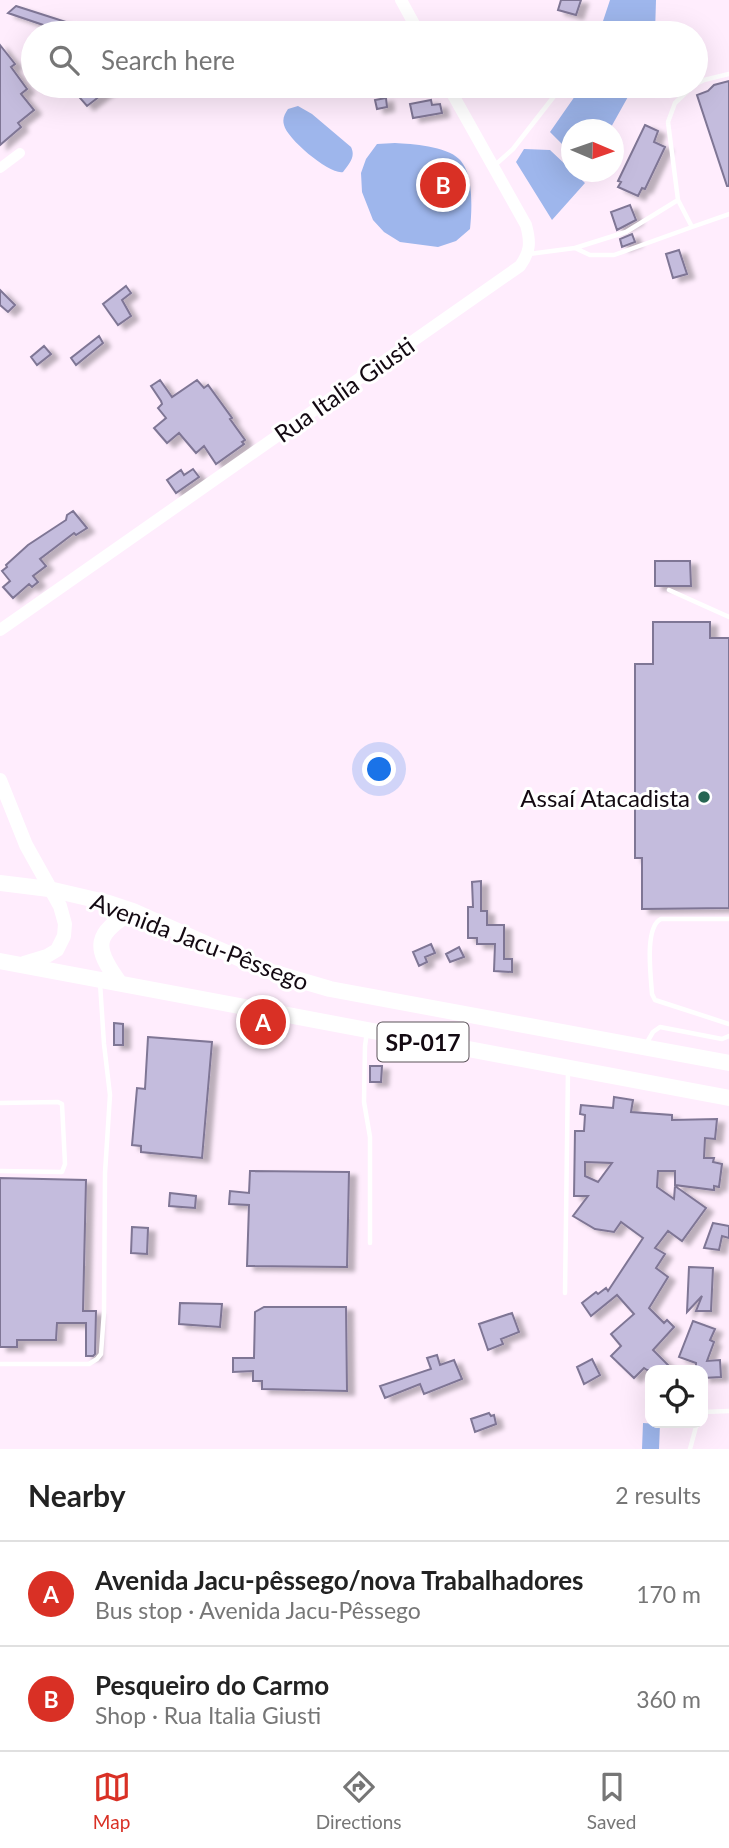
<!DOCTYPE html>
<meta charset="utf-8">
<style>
:root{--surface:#fff;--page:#f6f6f6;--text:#222;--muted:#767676;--line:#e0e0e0;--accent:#d93025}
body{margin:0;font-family:Lato,sans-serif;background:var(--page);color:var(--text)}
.controls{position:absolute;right:21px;bottom:21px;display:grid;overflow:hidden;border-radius:14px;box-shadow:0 7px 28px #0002}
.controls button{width:63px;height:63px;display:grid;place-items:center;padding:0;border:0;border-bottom:2px solid var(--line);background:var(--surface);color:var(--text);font:35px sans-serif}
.compass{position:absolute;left:561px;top:119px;width:63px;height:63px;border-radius:50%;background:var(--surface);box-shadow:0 7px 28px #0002;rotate:92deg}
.you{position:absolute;left:380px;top:770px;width:24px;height:24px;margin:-18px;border:5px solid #fff;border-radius:50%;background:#1a73e8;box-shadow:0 0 0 10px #1a73e833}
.badge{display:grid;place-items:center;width:46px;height:46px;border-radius:50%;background:var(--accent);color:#fff;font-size:23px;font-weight:700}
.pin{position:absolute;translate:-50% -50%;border:4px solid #fff;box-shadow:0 2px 7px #0006}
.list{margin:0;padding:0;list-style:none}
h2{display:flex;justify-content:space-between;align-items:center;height:91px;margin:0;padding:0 28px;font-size:30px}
h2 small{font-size:23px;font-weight:400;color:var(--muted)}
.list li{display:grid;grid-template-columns:46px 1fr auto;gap:21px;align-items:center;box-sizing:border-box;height:105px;padding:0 28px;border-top:2px solid var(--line)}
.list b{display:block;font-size:26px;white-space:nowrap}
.list p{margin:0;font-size:23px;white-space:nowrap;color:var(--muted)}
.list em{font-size:23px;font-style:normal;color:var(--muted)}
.icon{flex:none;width:38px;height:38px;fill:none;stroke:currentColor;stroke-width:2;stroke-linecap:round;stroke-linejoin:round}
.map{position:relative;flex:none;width:729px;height:1449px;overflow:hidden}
.search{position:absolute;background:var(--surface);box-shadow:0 7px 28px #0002;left:21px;right:21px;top:21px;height:77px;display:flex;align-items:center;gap:18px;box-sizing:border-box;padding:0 24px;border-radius:38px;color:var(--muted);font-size:26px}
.sheet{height:301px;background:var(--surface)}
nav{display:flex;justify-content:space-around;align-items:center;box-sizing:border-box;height:98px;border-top:2px solid var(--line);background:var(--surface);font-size:19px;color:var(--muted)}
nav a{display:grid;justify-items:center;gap:4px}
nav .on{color:var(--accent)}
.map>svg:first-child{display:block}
.water{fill:#9eb6ec}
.building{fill:#c4bcdd;stroke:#7f7695;stroke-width:2;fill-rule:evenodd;filter:url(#shadow)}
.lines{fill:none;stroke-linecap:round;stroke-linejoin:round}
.service{stroke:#fff;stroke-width:4.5}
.minor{stroke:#fff;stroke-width:10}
.tertiary{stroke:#fff;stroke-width:12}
.secondary{stroke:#fff;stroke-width:14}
.trunk{stroke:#fff;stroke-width:16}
.poi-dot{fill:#276653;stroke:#fff;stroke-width:2.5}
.labels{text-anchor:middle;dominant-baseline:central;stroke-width:6;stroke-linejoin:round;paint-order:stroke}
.shield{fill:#fff;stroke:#5a5359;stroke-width:2}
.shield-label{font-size:23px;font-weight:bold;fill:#130912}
.street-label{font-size:24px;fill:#130912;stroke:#fff}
.poi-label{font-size:24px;fill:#130912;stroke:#fff;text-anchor:end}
</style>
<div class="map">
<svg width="729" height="1449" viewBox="0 0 729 1449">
<defs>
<filter id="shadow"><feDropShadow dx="7" dy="4" stdDeviation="2" flood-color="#0004"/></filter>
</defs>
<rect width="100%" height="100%" fill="#ffedfd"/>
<path class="water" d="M 610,0 L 656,0 L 655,33 L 599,33 Z
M 582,86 L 634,86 L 610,129 L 572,130 L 571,148 L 562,144 L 550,132 Z
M 298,106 L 312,114 L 351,147 C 356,157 349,164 343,172 C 330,175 287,139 284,125 C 282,118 285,114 288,109 Z
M 395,143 C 412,144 446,146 459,159 C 474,173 472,210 470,229 L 456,241 L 438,247 L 400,242 L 384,232 L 373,220 L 362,192 L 361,173 L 366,159 L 377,144 Z
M 524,149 L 550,150 L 585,183 L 552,220 L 516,162 Z
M 643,1423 L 660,1424 L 659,1449 L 642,1449 Z"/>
<path class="building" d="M 561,0 L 581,0 L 576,15 L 558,10 Z
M 16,6 L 94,31 L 94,33 L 57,33 L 58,30 L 8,13 Z
M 0,45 L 15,64 L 11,67 L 27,89 L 21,94 L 34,110 L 18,123 L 21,127 L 0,145 Z
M 729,81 L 729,186 L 727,186 L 697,95 L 708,91 L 714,85 Z
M 96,86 L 113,86 L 87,106 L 80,98 Z
M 386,98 L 387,107 L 377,109 L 375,100 Z
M 431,100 L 432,105 L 440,104 L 442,113 L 413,118 L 410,104 Z
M 645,125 L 658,131 L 654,142 L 665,147 L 645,189 L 642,188 L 638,196 L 618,187 L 621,182 L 618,181 Z
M 630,205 L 636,220 L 617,230 L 611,212 Z
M 632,234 L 635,242 L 622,247 L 620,239 Z
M 679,250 L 687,274 L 673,278 L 666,254 Z
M 126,286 L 131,293 L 122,300 L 131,316 L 118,325 L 103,304 Z
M 0,290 L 15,305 L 8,312 L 0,305 Z
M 99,336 L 103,343 L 76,365 L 71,358 Z
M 44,346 L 51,354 L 37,365 L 31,357 Z
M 160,380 L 172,397 L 197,380 L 204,388 L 208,385 L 232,418 L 230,419 L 245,440 L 242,442 L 244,444 L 216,464 L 204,446 L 196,453 L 179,433 L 167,443 L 154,428 L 166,418 L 158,408 L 162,404 L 161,401 L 151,386 Z
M 193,469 L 199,477 L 176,493 L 167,480 L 181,470 L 184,475 Z
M 73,511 L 87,528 L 76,535 L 74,533 L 40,559 L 46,566 L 33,576 L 38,582 L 32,587 L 29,584 L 13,598 L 3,587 L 10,581 L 2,571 L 7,567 L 6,565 L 28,545 L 66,520 L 67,515 Z
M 655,561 L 690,561 L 691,586 L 655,586 Z
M 653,622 L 710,622 L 710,638 L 729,638 L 729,908 L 642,909 L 642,858 L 635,858 L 635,664 L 653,664 Z
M 481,881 L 481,911 L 487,911 L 487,925 L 504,925 L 504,959 L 512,959 L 512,972 L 494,971 L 495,944 L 477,944 L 477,938 L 468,938 L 468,907 L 473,907 L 472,882 Z
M 431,944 L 435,953 L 425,957 L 427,962 L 419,966 L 413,952 Z
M 459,947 L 464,957 L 450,962 L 446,954 Z
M 114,1023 L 123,1024 L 123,1045 L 114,1045 Z
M 148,1037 L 212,1042 L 202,1158 L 141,1152 L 141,1146 L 132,1145 L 137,1088 L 145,1089 Z
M 370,1066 L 382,1066 L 381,1082 L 370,1082 Z
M 614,1097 L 633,1100 L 631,1112 L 672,1115 L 672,1120 L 717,1119 L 715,1139 L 705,1138 L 704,1158 L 714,1158 L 713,1162 L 722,1164 L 719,1187 L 714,1186 L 714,1190 L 675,1185 L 675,1171 L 658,1171 L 657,1187 L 674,1199 L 675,1186 L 706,1208 L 682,1241 L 668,1231 L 655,1248 L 665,1254 L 656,1268 L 668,1277 L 649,1308 L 664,1323 L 667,1320 L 674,1327 L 653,1350 L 669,1366 L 665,1370 L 647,1370 L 644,1368 L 634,1378 L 611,1356 L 621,1346 L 611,1334 L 634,1314 L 617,1295 L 591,1316 L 582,1303 L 596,1292 L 598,1294 L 606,1288 L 608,1291 L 643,1238 L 621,1222 L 614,1232 L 595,1229 L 573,1216 L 588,1196 L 574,1196 L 575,1131 L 584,1131 L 585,1115 L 580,1114 L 581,1105 L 613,1108 ZM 585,1162 L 612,1163 L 598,1182 L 585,1176 Z
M 250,1171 L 349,1172 L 347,1267 L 247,1266 L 249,1205 L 229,1204 L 230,1191 L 249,1193 Z
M 0,1178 L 86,1180 L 83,1311 L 96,1311 L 95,1354 L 93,1356 L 86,1356 L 86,1323 L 57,1323 L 56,1340 L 17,1340 L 17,1347 L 0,1347 Z
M 170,1193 L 196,1196 L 195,1208 L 169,1206 Z
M 713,1223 L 729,1226 L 729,1238 L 722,1236 L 719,1250 L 704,1248 Z
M 132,1227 L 148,1228 L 147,1254 L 131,1253 Z
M 689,1267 L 713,1268 L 711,1311 L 696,1311 L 702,1296 L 687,1312 Z
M 180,1303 L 222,1304 L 220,1327 L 179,1324 Z
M 264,1307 L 346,1307 L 347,1391 L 262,1389 L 262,1381 L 253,1381 L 253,1371 L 233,1372 L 233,1358 L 254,1358 L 255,1312 Z
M 512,1313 L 519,1332 L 501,1339 L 503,1344 L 488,1350 L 479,1324 Z
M 693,1321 L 715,1329 L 710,1340 L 714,1342 L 707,1361 L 720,1360 L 721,1377 L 703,1378 L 703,1370 L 696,1370 L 696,1363 L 679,1357 Z
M 437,1355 L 440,1365 L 454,1360 L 462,1379 L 424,1394 L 420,1384 L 385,1398 L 380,1386 L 431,1369 L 427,1358 Z
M 592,1359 L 600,1375 L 584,1384 L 577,1367 Z
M 489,1413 L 491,1416 L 494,1415 L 496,1424 L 475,1432 L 471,1419 Z"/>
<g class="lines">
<path class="service" d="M 696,84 L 704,80 L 729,74
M 494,166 L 513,149 L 562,86
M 692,227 L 729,214
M 575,248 L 626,232 L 678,200
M 529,254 L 575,248 L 590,255 L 614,255 L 692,227 L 678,200 L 668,122 L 675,103 L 693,86
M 669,590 L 729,617
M 729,919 L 661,919 C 644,927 651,977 652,994 L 655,1000 L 729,1024
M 367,1032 L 365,1046 L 364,1102 L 370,1137 L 370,1243
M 646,1044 L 653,1032 L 660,1027 L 722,1039 L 729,1036
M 0,1103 L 58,1102 L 62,1104 L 65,1164 L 62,1172 L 0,1171
M 565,1293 L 568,1070
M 0,1364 L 89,1364 L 97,1359 L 101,1354 L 104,1312 L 105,1173 L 110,1095 L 104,1044 L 100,983
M 703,1412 L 729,1411
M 690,1449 L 697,1423"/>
<path class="minor" d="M 0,168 L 20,153"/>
<path class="tertiary" d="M 401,0 L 419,33
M 0,630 L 520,266 C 530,252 531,243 526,225 L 448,86"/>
<path class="secondary" d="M 0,780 L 26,845 L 60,906 L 65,924 L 64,936 L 57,950 L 47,956 L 24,963"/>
<path class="trunk" d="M 0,883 L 49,889 L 109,903 L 133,911 L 265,970 L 330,989 L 729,1063
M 0,961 L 729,1098
M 119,982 C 93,947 94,934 133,911"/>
</g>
<circle class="poi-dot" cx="704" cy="797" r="7"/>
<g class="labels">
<rect class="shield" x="377.5" y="1022.5" width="91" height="39" rx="5"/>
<g class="shield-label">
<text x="423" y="1042">SP-017</text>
</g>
<g class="street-label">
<text transform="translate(344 389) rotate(-35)">Rua Italia Giusti</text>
<text transform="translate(200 941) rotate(21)">Avenida Jacu-Pêssego</text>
</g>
<g class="poi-label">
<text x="690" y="797">Assaí Atacadista</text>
</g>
</g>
</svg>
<div class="controls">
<button><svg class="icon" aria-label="locate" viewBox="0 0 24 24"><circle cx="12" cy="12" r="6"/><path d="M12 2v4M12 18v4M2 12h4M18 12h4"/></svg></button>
</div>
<svg class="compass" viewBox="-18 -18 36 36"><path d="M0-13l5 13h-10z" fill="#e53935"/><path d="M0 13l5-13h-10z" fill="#767676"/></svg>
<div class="you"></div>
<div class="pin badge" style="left:263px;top:1022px">A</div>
<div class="pin badge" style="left:443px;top:185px">B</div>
<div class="search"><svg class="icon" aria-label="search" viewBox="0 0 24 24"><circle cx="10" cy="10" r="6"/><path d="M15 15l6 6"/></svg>Search here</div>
</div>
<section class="sheet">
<h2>Nearby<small>2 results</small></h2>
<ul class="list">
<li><span class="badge">A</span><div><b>Avenida Jacu-pêssego/nova Trabalhadores</b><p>Bus stop · Avenida Jacu-Pêssego</p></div><em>170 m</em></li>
<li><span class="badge">B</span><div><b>Pesqueiro do Carmo</b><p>Shop · Rua Italia Giusti</p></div><em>360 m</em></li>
</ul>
</section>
<nav>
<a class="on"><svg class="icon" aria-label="map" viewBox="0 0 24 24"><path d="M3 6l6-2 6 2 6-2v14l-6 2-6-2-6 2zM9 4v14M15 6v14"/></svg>Map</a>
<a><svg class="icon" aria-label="directions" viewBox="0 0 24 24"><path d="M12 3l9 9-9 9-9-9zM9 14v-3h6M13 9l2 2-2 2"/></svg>Directions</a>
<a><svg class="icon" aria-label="saved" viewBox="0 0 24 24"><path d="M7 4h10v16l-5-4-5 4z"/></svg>Saved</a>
</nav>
